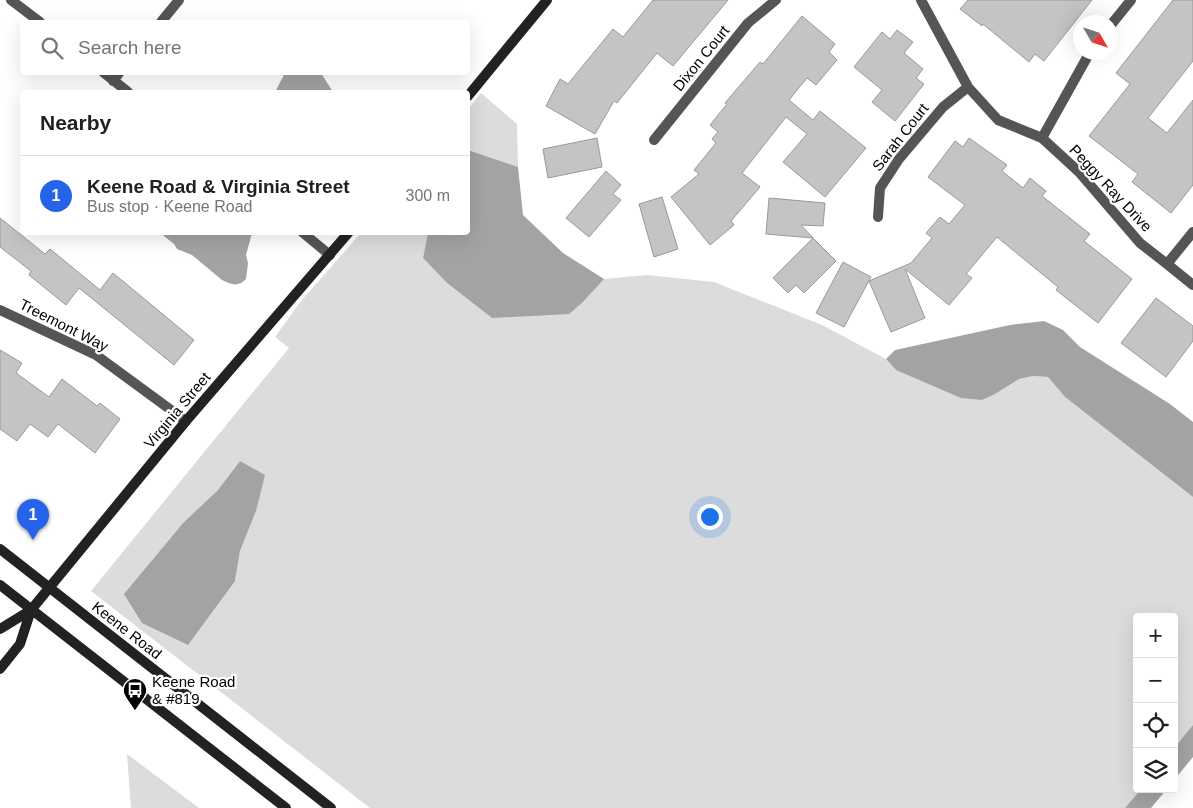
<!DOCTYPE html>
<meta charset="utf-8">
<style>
:root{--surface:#fff;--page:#f6f6f6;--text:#202124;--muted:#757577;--line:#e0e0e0;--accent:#2563eb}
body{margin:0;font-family:Helvetica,sans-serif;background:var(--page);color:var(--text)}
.controls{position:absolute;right:15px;bottom:15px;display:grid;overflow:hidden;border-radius:5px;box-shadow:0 5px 20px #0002}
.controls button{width:45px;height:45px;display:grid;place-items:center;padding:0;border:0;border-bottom:1px solid var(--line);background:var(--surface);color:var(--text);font:25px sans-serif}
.compass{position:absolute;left:1073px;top:15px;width:45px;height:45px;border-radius:50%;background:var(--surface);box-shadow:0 5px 20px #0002;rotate:129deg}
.you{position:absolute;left:709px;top:516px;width:18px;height:18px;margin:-12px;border:4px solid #fff;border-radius:50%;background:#1a73e8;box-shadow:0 0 0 8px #1a73e833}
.badge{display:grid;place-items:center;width:32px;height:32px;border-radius:50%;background:var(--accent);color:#fff;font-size:16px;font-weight:700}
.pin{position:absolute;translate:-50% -41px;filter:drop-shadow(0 1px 2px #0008)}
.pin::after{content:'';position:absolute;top:26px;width:18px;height:15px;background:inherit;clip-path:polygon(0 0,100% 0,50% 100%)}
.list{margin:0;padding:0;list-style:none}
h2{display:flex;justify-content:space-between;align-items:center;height:65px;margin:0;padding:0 20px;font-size:21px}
h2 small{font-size:16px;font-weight:400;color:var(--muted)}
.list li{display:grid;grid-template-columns:32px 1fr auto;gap:15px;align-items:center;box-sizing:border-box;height:80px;padding:0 20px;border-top:1px solid var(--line)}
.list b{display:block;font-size:19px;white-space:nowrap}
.list p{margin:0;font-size:16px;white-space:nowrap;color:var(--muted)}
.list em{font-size:16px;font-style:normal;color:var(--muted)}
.icon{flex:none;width:28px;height:28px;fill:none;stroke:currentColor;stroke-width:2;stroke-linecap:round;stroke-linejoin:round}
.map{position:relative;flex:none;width:1193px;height:808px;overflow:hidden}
.search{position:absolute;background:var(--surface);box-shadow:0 5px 20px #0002;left:20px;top:20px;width:450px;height:55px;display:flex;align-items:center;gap:12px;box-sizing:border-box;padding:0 18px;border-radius:5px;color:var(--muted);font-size:19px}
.panel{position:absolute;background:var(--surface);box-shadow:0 5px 20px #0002;left:20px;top:90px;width:450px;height:145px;border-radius:5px}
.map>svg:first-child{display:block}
.green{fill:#dcdcdc;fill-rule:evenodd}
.water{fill:#a3a3a3}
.building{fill:#c4c4c4;stroke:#999}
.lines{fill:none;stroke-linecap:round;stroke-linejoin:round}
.street{stroke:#555;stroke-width:10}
.secondary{stroke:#222;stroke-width:10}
.labels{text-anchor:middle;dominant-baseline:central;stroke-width:4.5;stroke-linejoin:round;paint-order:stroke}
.street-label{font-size:15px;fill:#000;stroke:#fff}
.poi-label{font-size:15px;fill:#000;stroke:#fff;text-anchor:start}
</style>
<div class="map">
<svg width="1193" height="808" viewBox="0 0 1193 808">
<rect width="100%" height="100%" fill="#fff"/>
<path class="green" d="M 481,93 L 517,124 L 518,167 L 468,150 L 468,109 Z
M 361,233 L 428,233 L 423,258 L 447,283 L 492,318 L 583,302 L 604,279 L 647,275 L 714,282 L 822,325 L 886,359 L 896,370 L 995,394 L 1019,379 L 1033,376 L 1048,377 L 1065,397 L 1193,497 L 1193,725 L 1174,748 L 1174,617 L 1137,617 L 1137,789 L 1141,789 L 1125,808 L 370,808 L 91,591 L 289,348 L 275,337 L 301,301 ZM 240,461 L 256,511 L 240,551 L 235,581 L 184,522 L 218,490 Z
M 127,754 L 199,808 L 131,808 Z"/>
<path class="water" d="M 285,73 L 321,73 L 333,92 L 275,92 Z
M 468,150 L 518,167 L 523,215 L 563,253 L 604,279 L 583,302 L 569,314 L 492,318 L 447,283 L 423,258 L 428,233 L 468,232 Z
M 160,233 L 252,233 L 246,255 L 248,263 L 246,279 C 238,287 232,285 222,280 L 192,255 L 177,249 L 174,244 Z
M 1044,321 L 1063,330 L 1080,347 L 1170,404 L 1193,422 L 1193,497 L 1065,397 L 1048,377 L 1033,376 L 1019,379 L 995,394 L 982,400 L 961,398 L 896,370 L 886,359 L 895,350 L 1010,325 Z
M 240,461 L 265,475 L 256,511 L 240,551 L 235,581 L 188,645 L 142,623 L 124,594 L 184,522 L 218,490 Z
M 1193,725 L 1193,757 L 1174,780 L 1174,748 Z
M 1141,789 L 1167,789 L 1151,808 L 1125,808 Z"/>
<path class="building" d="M 653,0 L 728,0 L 673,66 L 657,53 L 617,103 L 614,101 L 595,134 L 546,106 L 560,79 L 568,84 L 613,29 L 623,37 Z
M 968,0 L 1092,0 L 1044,61 L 1035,54 L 1029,62 L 983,24 L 982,26 L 960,9 Z
M 1173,0 L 1193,0 L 1193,61 L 1148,118 L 1167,133 L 1193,100 L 1193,185 L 1171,213 L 1132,182 L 1138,174 L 1089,136 L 1130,84 L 1116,73 Z
M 802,16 L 835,44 L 829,52 L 837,60 L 816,85 L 807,78 L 789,100 L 813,120 L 820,111 L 866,148 L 825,197 L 783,162 L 807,134 L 786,117 L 742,173 L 760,187 L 731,221 L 734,225 L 710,245 L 671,197 L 699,174 L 694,170 L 716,143 L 712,139 L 718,132 L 710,125 L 727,104 L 725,103 L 760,62 L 763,64 Z
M 897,30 L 913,42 L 904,53 L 923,69 L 916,78 L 924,84 L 895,121 L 872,102 L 882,90 L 854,67 L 882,32 L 890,39 Z
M 597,138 L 602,167 L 548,178 L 543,149 Z
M 969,138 L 1007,165 L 1002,171 L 1023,188 L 1030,178 L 1046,191 L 1042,196 L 1090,234 L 1084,241 L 1132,279 L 1098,323 L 1056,290 L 1058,287 L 997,237 L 966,274 L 972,278 L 949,305 L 905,269 L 925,318 L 891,332 L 869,281 L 911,263 L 932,238 L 926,233 L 940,217 L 949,224 L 965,205 L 928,177 L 955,141 L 963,147 Z
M 606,171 L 621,185 L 613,194 L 621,200 L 589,237 L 566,218 Z
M 662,197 L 678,249 L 654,257 L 639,204 Z
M 769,198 L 825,203 L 823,226 L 801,225 L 813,238 L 766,234 Z
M 0,218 L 45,254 L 50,249 L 100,290 L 113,273 L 194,340 L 174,365 L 79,288 L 66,305 L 29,275 L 31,271 L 0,247 Z
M 813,238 L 836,261 L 804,293 L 796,285 L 788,293 L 773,278 Z
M 843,262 L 871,277 L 844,327 L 816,313 Z
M 1156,298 L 1193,326 L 1193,341 L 1166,377 L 1121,343 Z
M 0,350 L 22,363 L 16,373 L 49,397 L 62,379 L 97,406 L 100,403 L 120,419 L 95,453 L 58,424 L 48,437 L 30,424 L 17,441 L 0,429 Z"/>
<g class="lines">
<path class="street" d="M 11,0 L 40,22
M 921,0 L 968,87 L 998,120 L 1042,138 L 1079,172 L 1140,243 L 1167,264
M 161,22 L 179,0
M 1110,26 L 1131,0
M 103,72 L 128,92
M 113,81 L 120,72
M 1042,138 L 1090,52
M 654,140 L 748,23 L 776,0
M 878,217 L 880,188 L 899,159 L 943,107 L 968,87
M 302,232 L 330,255
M 1193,232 L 1167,264 L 1193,285
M 0,310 L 96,355 L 186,421"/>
<path class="secondary" d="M 468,96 L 547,0
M 0,549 L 331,808
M 0,585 L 286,808
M 0,629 L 31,610 L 186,421 L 349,232
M 0,669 L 20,644 L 31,610"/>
</g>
<defs>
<g id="bus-pin" transform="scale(1.25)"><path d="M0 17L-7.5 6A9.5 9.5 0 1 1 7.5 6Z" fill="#000" stroke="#fff"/><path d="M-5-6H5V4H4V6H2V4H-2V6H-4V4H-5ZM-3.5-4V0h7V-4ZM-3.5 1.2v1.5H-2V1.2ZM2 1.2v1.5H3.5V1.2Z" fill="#fff"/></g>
</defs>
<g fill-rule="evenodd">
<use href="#bus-pin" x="135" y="690"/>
</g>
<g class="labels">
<g class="street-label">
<text transform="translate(701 58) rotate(-51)">Dixon Court</text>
<text transform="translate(900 137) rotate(-52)">Sarah Court</text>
<text transform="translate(1111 188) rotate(47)">Peggy Ray Drive</text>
<text transform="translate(64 325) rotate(27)">Treemont Way</text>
<text transform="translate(177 410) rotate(-50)">Virginia Street</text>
<text transform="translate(127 630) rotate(38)">Keene Road</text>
</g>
<g class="poi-label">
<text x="152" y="681">Keene Road<tspan x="152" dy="17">&amp; #819</tspan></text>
</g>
</g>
</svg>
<div class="controls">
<button>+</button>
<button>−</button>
<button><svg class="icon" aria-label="locate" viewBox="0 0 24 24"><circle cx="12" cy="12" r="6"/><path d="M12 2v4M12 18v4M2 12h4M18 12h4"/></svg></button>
<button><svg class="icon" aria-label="layers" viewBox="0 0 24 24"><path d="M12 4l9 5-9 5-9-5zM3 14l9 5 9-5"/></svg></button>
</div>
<svg class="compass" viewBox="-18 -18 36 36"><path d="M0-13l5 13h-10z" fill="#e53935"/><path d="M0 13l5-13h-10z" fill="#757577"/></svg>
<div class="you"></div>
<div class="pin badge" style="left:33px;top:540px">1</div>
<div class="search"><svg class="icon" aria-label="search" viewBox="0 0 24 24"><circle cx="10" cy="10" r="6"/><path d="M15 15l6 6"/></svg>Search here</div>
<section class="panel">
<h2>Nearby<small></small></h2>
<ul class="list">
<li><span class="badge">1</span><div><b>Keene Road &amp; Virginia Street</b><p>Bus stop · Keene Road</p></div><em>300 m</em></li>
</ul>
</section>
</div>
